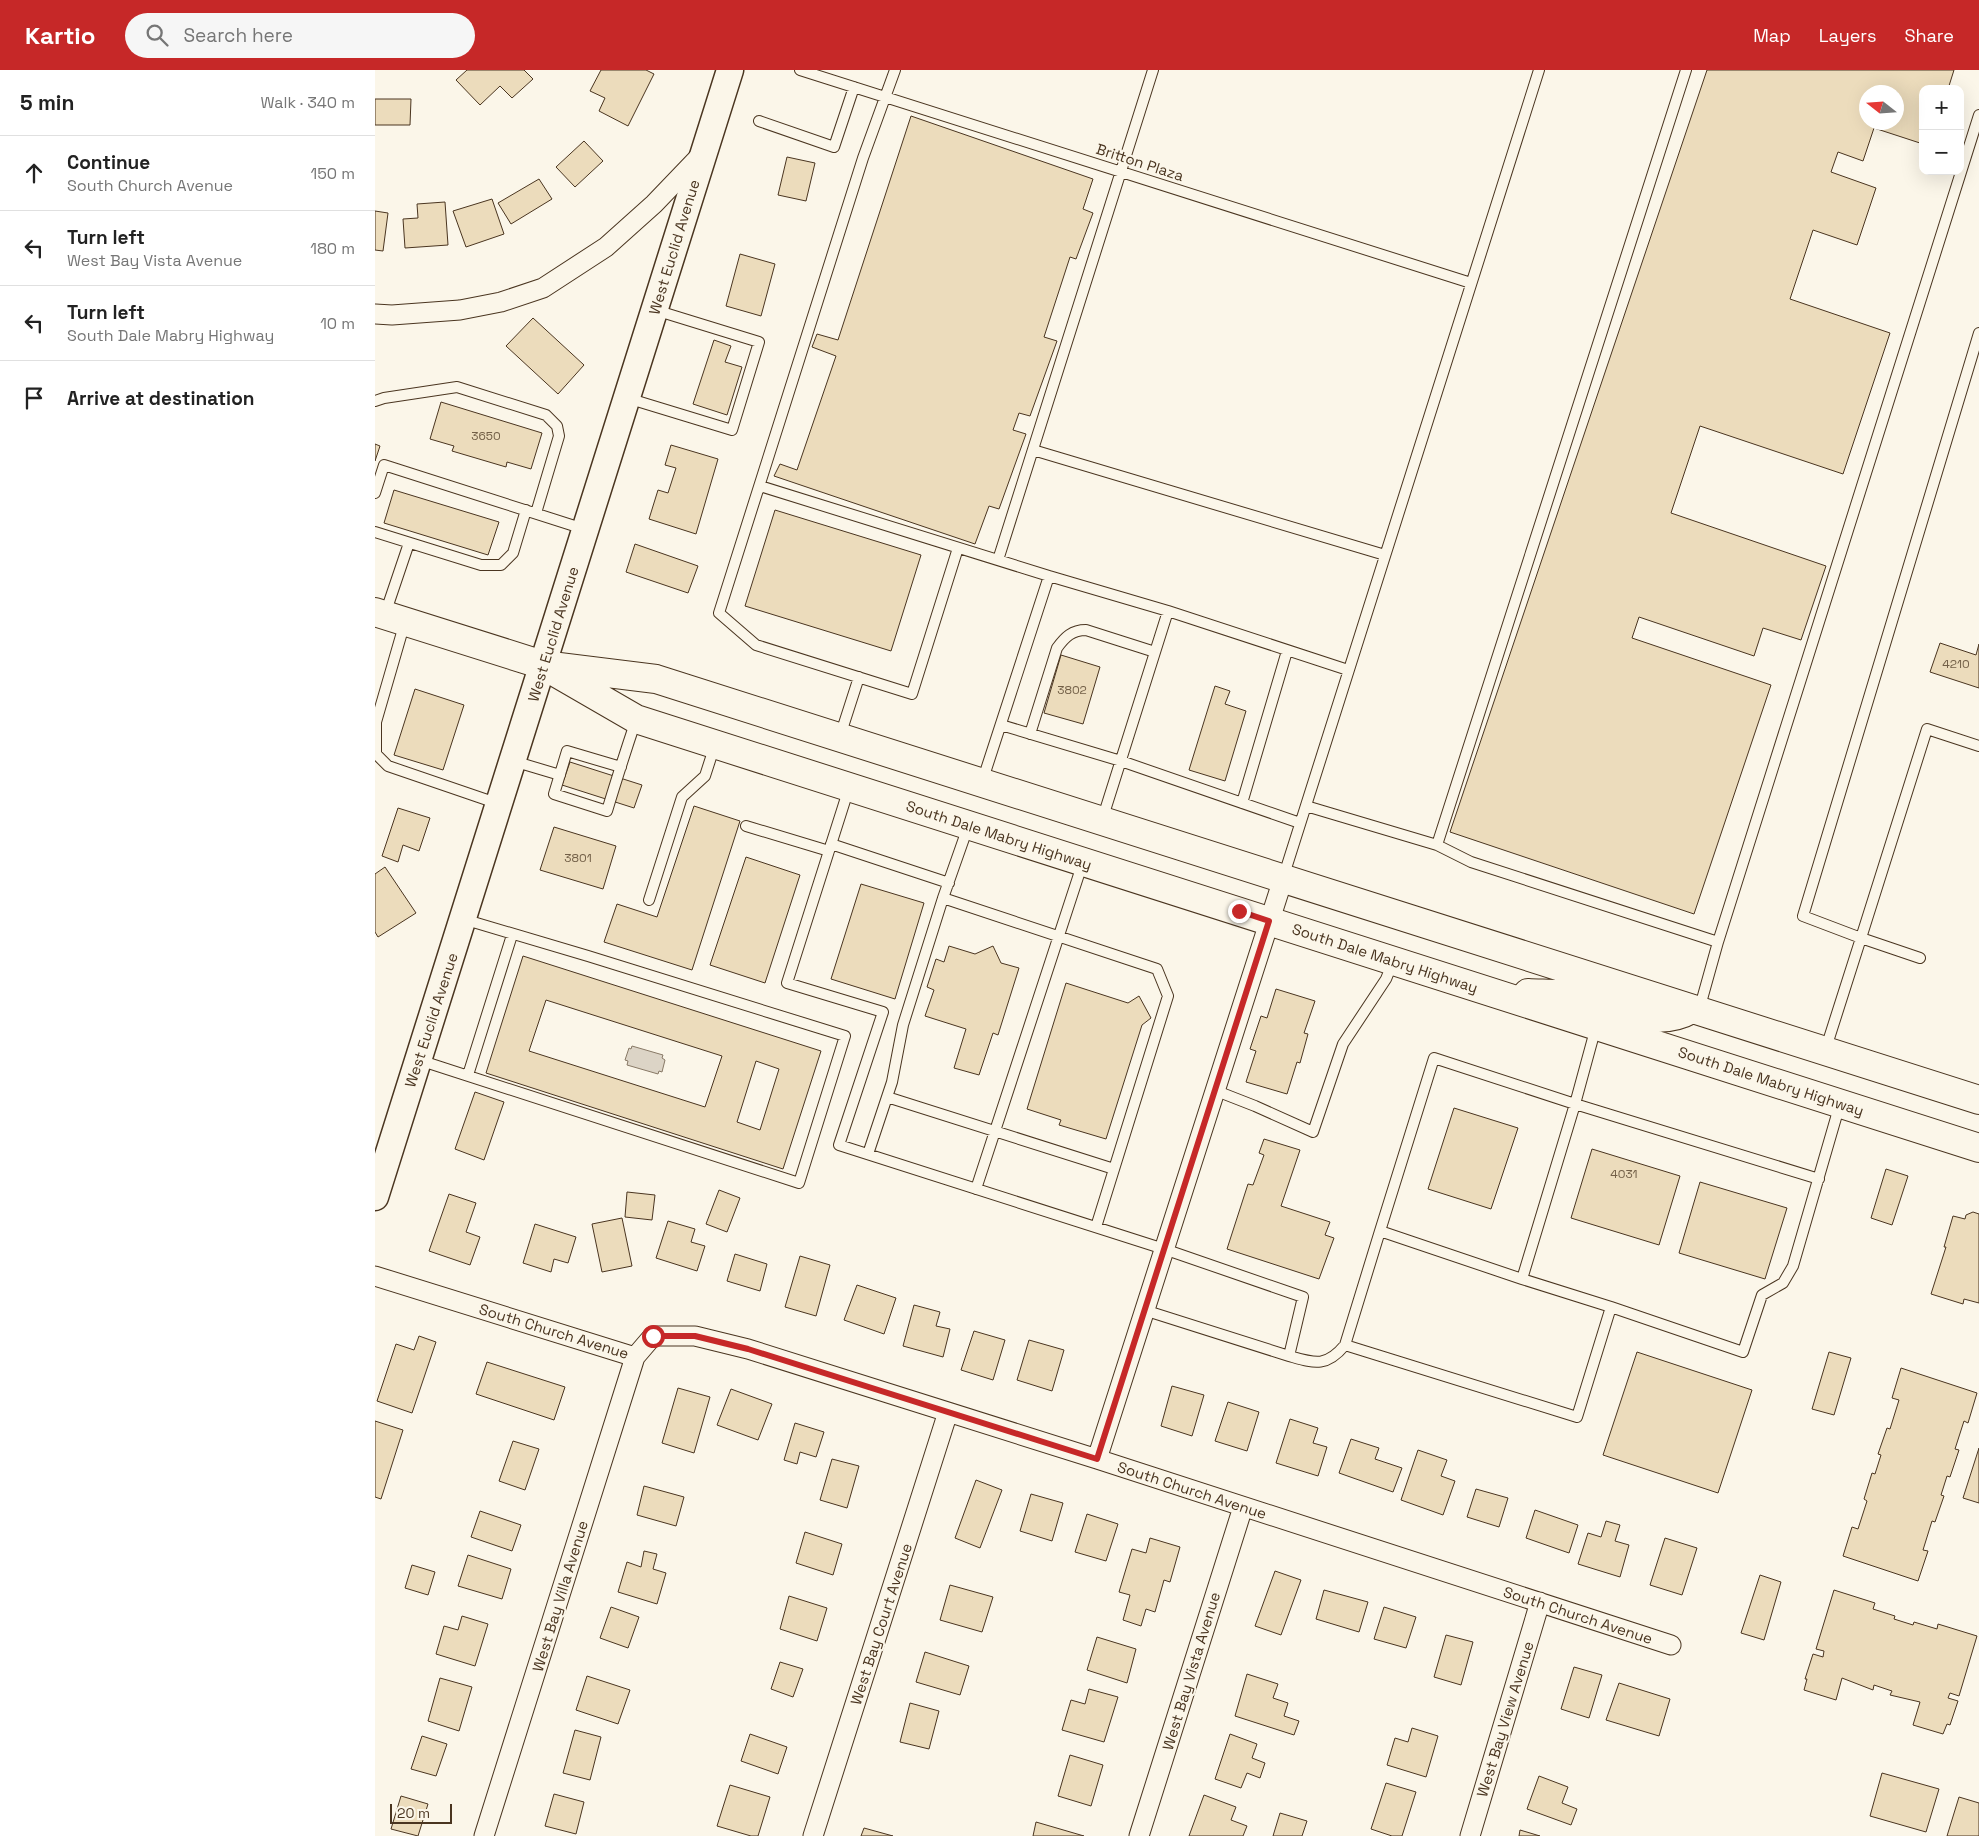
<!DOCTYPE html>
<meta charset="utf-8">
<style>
:root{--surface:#fff;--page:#f6f6f6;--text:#222;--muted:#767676;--line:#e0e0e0;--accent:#c62828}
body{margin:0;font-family:"Space Grotesk",sans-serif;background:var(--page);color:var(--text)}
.controls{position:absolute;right:15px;top:15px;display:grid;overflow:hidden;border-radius:10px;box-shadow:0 5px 20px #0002}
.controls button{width:45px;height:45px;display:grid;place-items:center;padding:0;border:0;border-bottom:1px solid var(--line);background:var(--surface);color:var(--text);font:25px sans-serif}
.compass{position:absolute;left:1484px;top:15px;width:45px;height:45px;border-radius:50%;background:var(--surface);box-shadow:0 5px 20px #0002;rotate:287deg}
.scale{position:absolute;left:15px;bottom:12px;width:62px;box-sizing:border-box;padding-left:5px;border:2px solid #4a3520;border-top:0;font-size:14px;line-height:18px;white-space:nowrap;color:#4a3520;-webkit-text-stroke:4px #fbf6e9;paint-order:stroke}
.stop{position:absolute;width:15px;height:15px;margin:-11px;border:4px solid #c62828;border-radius:50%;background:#fff}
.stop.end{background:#c62828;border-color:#fff;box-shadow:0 1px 5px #0008}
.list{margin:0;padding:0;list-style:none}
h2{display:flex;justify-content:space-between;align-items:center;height:65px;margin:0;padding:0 20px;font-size:21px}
h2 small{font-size:16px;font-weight:400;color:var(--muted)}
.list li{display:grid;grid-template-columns:32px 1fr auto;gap:15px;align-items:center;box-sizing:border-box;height:75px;padding:0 20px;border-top:1px solid var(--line)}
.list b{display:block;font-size:19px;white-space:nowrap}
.list p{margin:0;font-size:16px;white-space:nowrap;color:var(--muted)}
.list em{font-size:16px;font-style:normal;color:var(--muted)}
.icon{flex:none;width:28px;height:28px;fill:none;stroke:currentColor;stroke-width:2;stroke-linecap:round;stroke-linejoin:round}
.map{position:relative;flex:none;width:1604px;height:1766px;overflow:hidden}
header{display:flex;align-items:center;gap:30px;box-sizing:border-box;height:70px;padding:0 25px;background:var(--accent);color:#fff}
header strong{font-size:24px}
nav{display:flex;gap:28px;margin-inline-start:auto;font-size:18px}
.search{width:350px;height:45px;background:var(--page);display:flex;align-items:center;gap:12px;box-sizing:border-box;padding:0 18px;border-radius:28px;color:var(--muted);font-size:19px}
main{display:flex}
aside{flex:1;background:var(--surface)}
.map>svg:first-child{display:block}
.water{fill:#dcd4c6;stroke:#887966}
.building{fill:#ecdcbc;stroke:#4a3520;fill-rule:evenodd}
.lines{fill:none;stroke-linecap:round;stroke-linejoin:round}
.lane-casing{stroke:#4a3520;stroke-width:12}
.street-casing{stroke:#4a3520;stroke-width:21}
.secondary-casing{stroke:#4a3520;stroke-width:29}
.primary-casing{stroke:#4a3520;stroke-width:30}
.lane{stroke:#fbf6e9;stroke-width:10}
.street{stroke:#fbf6e9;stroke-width:19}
.secondary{stroke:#fbf6e9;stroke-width:26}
.primary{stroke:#fbf6e9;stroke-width:28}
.route{stroke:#c62828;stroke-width:6}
.labels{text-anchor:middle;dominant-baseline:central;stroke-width:4;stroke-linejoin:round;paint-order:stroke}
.number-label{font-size:12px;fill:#725f47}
.street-label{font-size:15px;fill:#4a3520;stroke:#fbf6e9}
</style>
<header>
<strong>Kartio</strong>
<div class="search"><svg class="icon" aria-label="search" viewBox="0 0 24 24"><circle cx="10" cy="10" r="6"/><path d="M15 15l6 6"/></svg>Search here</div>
<nav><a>Map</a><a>Layers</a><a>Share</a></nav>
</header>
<main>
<aside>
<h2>5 min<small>Walk · 340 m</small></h2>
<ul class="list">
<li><svg class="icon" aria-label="ahead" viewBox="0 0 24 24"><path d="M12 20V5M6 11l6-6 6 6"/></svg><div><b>Continue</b><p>South Church Avenue</p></div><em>150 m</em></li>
<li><svg class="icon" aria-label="left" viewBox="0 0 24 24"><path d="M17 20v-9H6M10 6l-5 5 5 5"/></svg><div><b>Turn left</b><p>West Bay Vista Avenue</p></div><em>180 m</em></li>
<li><svg class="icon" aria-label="left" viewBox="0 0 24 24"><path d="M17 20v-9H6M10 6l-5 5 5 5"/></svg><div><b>Turn left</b><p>South Dale Mabry Highway</p></div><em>10 m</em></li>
<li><svg class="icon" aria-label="arrive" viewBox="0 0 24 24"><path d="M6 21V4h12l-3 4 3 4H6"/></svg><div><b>Arrive at destination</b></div></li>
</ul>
</aside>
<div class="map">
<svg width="1604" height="1766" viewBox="0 0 1604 1766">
<rect width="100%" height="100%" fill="#fbf6e9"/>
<path class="water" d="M 257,976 L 288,985 L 287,988 L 290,990 L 287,1002 L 284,1001 L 283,1004 L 252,995 L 253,991 L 250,990 L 254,978 L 256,979 Z"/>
<path class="building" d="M 92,0 L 149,0 L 158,9 L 137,28 L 125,16 L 105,35 L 81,10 Z
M 226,0 L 271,0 L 279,4 L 253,56 L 224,41 L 230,28 L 215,21 Z
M 1332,0 L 1579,0 L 1573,19 L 1548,19 L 1548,74 L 1499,58 L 1488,91 L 1463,82 L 1456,102 L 1501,118 L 1482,175 L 1438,160 L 1415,229 L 1515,263 L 1468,404 L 1325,356 L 1296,443 L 1451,496 L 1426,570 L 1388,558 L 1379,586 L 1264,547 L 1257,568 L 1396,615 L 1319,844 L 1075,762 ZM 1492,22 L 1522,22 L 1522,52 L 1492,52 Z
M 0,29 L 36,29 L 35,55 L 0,55 Z
M 536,46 L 718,109 L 708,139 L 718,143 L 701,189 L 695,187 L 669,267 L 682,271 L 655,346 L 644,343 L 638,360 L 651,364 L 624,439 L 614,436 L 600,474 L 399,406 L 405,394 L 422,400 L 461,286 L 437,277 L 442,264 L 463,270 Z
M 209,71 L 228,91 L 200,117 L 181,97 Z
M 412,87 L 440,93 L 431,131 L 403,125 Z
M 164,109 L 177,129 L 136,154 L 123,133 Z
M 117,129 L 129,164 L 91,177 L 78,141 Z
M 70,132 L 73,175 L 30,178 L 28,149 L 43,148 L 42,134 Z
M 0,141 L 13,143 L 8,181 L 0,180 Z
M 365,184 L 400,194 L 386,246 L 351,236 Z
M 158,248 L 209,295 L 183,324 L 131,276 Z
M 339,270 L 356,276 L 350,292 L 367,297 L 352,345 L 318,334 Z
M 66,332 L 167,363 L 156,399 L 132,392 L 131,397 L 77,381 L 79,376 L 55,369 Z
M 0,374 L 5,376 L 0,391 Z
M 296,375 L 343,389 L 321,464 L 274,449 L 283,420 L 293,423 L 301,398 L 290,395 Z
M 19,420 L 124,452 L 113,485 L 9,453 Z
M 400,440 L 546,485 L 516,581 L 370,536 Z
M 260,474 L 323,496 L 313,523 L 251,502 Z
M 1565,573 L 1601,585 L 1604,574 L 1604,618 L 1555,602 Z
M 686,585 L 725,597 L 708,654 L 669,643 Z
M 840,616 L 855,621 L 850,634 L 871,641 L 850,711 L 814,700 Z
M 40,619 L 89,635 L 68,700 L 19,685 Z
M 195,692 L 267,715 L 259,738 L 187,715 Z
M 319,736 L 365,751 L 317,900 L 229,872 L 242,834 L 282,847 Z
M 23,738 L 55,748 L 44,781 L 28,775 L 23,792 L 7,786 Z
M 179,757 L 241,776 L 228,819 L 165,800 Z
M 371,787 L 425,805 L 390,913 L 335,895 Z
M 10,797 L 41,843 L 3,867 L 0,862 L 0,804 Z
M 486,814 L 549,833 L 520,929 L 456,909 Z
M 574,876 L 600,884 L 618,876 L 626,893 L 644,898 L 623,965 L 618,963 L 604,1005 L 579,998 L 591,959 L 550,946 L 559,920 L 552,917 L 561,889 L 569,892 Z
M 148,886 L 446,981 L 408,1099 L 111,1003 ZM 171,930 L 347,986 L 330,1037 L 154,981 ZM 381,991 L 404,999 L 385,1060 L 362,1052 Z
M 691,913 L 753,933 L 764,926 L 776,948 L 767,955 L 731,1069 L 684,1055 L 686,1050 L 652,1039 Z
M 901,919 L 940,931 L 929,963 L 933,964 L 925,993 L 922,992 L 912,1024 L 871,1012 L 881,981 L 875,979 L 886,946 L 892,948 Z
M 100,1022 L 129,1032 L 109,1090 L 80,1079 Z
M 1079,1038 L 1143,1058 L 1116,1139 L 1053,1119 Z
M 889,1069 L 925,1080 L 906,1136 L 955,1152 L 950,1165 L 959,1168 L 944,1209 L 852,1179 L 873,1114 L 878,1115 L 889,1085 L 884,1083 Z
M 1217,1079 L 1305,1106 L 1284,1175 L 1196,1148 Z
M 1511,1099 L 1533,1106 L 1517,1155 L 1496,1148 Z
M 1325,1112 L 1412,1138 L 1390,1209 L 1304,1183 Z
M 344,1120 L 365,1128 L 352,1162 L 331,1154 Z
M 252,1122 L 280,1125 L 277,1150 L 250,1147 Z
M 74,1124 L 101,1133 L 91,1162 L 105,1167 L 95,1195 L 54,1181 Z
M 1598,1142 L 1604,1144 L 1604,1233 L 1589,1229 L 1588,1234 L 1556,1224 L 1571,1177 L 1569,1177 L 1578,1146 L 1590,1149 L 1591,1145 Z
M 247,1148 L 257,1196 L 227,1202 L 217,1154 Z
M 293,1151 L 320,1159 L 316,1172 L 330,1176 L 322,1201 L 281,1188 Z
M 160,1154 L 201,1167 L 193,1193 L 179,1189 L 176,1202 L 148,1193 Z
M 360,1184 L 392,1194 L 385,1221 L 352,1211 Z
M 425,1186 L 455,1195 L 441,1246 L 410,1237 Z
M 482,1215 L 521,1228 L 509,1264 L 469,1250 Z
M 539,1235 L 565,1242 L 561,1256 L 575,1259 L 568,1287 L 528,1276 Z
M 599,1261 L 630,1270 L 618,1310 L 586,1300 Z
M 44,1266 L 61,1272 L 37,1343 L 2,1331 L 21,1274 L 39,1280 Z
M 654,1270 L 689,1280 L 677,1321 L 642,1310 Z
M 1262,1282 L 1377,1320 L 1343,1423 L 1228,1385 Z
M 1454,1282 L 1476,1288 L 1459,1345 L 1437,1339 Z
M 112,1292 L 190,1317 L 179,1350 L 101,1324 Z
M 1526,1298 L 1602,1323 L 1593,1353 L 1589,1351 L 1580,1379 L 1584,1380 L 1575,1407 L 1572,1406 L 1566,1425 L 1569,1426 L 1560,1452 L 1557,1451 L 1548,1480 L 1553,1481 L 1543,1511 L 1468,1486 L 1477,1457 L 1483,1459 L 1492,1431 L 1489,1429 L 1497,1403 L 1500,1404 L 1506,1385 L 1503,1384 L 1512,1358 L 1515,1359 L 1524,1330 L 1517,1328 Z
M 797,1316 L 829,1325 L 817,1366 L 786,1356 Z
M 303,1318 L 335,1327 L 319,1383 L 287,1373 Z
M 356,1319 L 397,1334 L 383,1370 L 342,1355 Z
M 853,1332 L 884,1342 L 872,1381 L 840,1371 Z
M 915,1349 L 943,1358 L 938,1373 L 952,1377 L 943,1406 L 901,1393 Z
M 0,1351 L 28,1360 L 6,1429 L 0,1427 Z
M 420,1353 L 449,1362 L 441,1387 L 425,1382 L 422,1394 L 409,1390 Z
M 976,1369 L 1004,1378 L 1000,1389 L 1027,1398 L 1018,1422 L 964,1403 Z
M 138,1371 L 164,1379 L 150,1420 L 124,1411 Z
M 1604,1378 L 1604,1433 L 1588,1428 Z
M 1043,1380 L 1072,1390 L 1066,1406 L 1080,1411 L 1068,1445 L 1026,1430 Z
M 457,1389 L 484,1396 L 472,1438 L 445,1430 Z
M 601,1410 L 627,1420 L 605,1478 L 580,1468 Z
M 269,1416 L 309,1427 L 301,1456 L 262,1445 Z
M 1101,1419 L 1133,1428 L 1124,1457 L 1092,1447 Z
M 656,1424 L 688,1433 L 677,1471 L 645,1461 Z
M 1160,1440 L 1203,1455 L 1194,1483 L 1151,1468 Z
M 105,1441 L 146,1455 L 137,1481 L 96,1467 Z
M 712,1444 L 743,1454 L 731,1491 L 700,1482 Z
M 1231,1451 L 1245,1455 L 1240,1471 L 1254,1475 L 1245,1507 L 1203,1494 L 1213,1463 L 1226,1467 Z
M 430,1462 L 467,1474 L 458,1505 L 421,1493 Z
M 775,1468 L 805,1477 L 795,1512 L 789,1510 L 780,1542 L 771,1539 L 766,1556 L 748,1550 L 755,1525 L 744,1522 L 757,1479 L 771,1483 Z
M 1290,1468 L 1322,1478 L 1307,1525 L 1275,1515 Z
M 269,1481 L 282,1484 L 278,1499 L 291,1503 L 282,1534 L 243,1522 L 252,1492 L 266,1497 Z
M 93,1485 L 136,1499 L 127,1529 L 83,1516 Z
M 37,1495 L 60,1502 L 53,1525 L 30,1518 Z
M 900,1501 L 926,1510 L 906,1565 L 880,1556 Z
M 1385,1505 L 1406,1512 L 1389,1570 L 1366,1563 Z
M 575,1515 L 618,1527 L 607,1562 L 565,1550 Z
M 949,1520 L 993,1532 L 984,1562 L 941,1549 Z
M 1459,1520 L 1500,1533 L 1498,1539 L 1520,1546 L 1519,1549 L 1538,1555 L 1539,1552 L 1562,1559 L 1563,1554 L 1602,1566 L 1584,1626 L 1575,1623 L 1573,1628 L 1583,1631 L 1575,1655 L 1572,1654 L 1568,1664 L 1538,1655 L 1545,1632 L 1515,1625 L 1517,1621 L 1499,1615 L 1498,1620 L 1467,1608 L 1461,1630 L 1429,1620 L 1432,1609 L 1430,1609 L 1438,1584 L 1448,1587 L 1449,1581 L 1441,1579 Z
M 414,1526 L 452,1538 L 442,1571 L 405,1559 Z
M 236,1537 L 264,1547 L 253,1578 L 225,1568 Z
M 1009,1537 L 1041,1547 L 1031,1578 L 999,1569 Z
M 87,1546 L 113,1554 L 100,1596 L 61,1584 L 69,1556 L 83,1560 Z
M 1071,1565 L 1098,1572 L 1086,1615 L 1059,1607 Z
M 722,1567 L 761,1579 L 752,1613 L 712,1600 Z
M 550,1582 L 594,1596 L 585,1625 L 541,1612 Z
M 405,1592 L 428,1599 L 418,1627 L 396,1619 Z
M 1199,1597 L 1227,1605 L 1214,1648 L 1186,1639 Z
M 872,1604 L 903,1614 L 898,1628 L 913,1633 L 909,1646 L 924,1651 L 919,1665 L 860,1646 Z
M 212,1606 L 255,1620 L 243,1654 L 201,1640 Z
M 65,1608 L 97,1617 L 84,1661 L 53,1651 Z
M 1244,1613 L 1295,1629 L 1284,1666 L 1231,1650 Z
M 714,1619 L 743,1627 L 729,1672 L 687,1660 L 696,1630 L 710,1634 Z
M 535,1633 L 564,1641 L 554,1679 L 525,1672 Z
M 1037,1658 L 1063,1666 L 1051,1707 L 1012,1695 L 1020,1668 L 1033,1672 Z
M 200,1660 L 226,1667 L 215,1710 L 188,1703 Z
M 375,1664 L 412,1677 L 403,1704 L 366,1691 Z
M 855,1664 L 882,1674 L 877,1688 L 890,1693 L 885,1708 L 872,1703 L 866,1718 L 840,1709 Z
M 47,1666 L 72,1674 L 61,1706 L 36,1699 Z
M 695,1685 L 728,1695 L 716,1736 L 683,1726 Z
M 1507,1703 L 1564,1719 L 1551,1762 L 1495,1746 Z
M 1164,1706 L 1193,1717 L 1187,1733 L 1202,1739 L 1196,1755 L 1152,1739 Z
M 1011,1713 L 1041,1722 L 1027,1766 L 1017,1766 L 996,1759 Z
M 355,1715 L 395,1727 L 383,1766 L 376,1766 L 342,1756 Z
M 179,1724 L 209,1732 L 201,1764 L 170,1756 Z
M 829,1725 L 861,1737 L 856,1750 L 872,1756 L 868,1766 L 814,1766 Z
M 26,1726 L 53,1734 L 43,1766 L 16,1759 Z
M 1584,1727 L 1604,1733 L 1604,1766 L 1572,1766 Z
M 905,1743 L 932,1751 L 927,1766 L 898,1766 Z
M 661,1752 L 709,1766 L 658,1766 Z
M 489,1758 L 518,1766 L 486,1766 Z
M 1145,1760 L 1165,1766 L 1144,1766 Z"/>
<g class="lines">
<g class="lane-casing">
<path id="lane" d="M 425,0 L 1096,213
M 520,0 L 488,88 L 344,543 L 381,575 L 537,624 L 583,478
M 384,51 L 459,77 L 479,17
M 1604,263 L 1428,846 L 1486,868 L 1552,659 L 1604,676
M 252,328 L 357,360 L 384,272 L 280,240
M 0,331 L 9,328 L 82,317 L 171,345 L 182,356 L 184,366 L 161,443
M 658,380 L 1010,485
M 385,416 L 674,506 L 793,541 L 973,600
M 0,423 L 9,395 L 209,459
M 0,462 L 106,495 L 126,495 L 138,483 L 151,440
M 623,490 L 778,0
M 10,544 L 34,473
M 30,552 L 1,652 L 1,684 L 13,696 L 124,734
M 626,655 L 746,691 L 925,753
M 655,664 L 682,578 C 690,567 697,560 711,560 L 780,582
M 465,666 L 484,607
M 138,691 L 185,705
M 246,697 L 192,681 L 179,724 L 232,741 C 241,711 251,680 261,650
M 607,712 L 674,506
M 474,718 L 412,913 L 508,942 L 464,1075 L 789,1179 L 928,1227 L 914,1286 C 939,1293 951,1298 970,1275 L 1202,1347 L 1236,1237 L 1368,1282 L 1387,1225 L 1408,1213 L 1418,1196 L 1465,1034
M 867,733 L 912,581
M 931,736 L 1062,775 L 1311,0
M 727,750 L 793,541
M 371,756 L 454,781
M 593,757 L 568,828 L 782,899 L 793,926 L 721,1157
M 456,774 L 574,813
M 1062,775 L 1096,792 L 1343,872 L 1604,45
M 908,808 L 1164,0
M 274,830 L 307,727 L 330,706 L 340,675
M 1324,940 L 1343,872
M 1221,957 L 1200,1034 L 1444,1109
M 1450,981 L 1486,868 L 1545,888
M 44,990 L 424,1113 L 470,966 L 213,886 L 88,849
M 93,1005 L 137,865
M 839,1020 L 880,1036 L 938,1062 L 968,974 L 1011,909 L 1018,892
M 512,1027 L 739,1099
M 493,1084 L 517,1012 L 528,955 L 568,828
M 601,1119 L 708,792
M 1147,1209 L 1236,1237
M 769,1240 L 914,1286
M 970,1275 L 1005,1161 L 1147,1209 L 1200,1034 L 1059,988 L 1005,1161"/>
</g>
<g class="street-casing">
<path id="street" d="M 0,244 L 17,245 L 85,240 L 126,232 L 168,218 L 231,177 L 279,134 L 326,85
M 0,1206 L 260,1287
M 722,1389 L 908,809
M 109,1766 L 260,1287 L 278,1266 L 320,1266 L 373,1279 L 722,1389 L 1296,1575
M 438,1766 L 573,1342
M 764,1766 L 868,1437
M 1095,1766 L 1165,1532"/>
</g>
<g class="secondary-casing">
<path id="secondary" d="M 0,1127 L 355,0"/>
</g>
<g class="primary-casing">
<path id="primary" d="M 0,542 L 168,595 L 281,609 L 1604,1030
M 178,601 L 261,649 L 1604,1078
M 1153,923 C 1169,924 1188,923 1203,927 C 1242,936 1279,961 1317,939"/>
</g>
<use href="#lane" class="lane"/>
<use href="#street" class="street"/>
<use href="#secondary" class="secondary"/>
<use href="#primary" class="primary"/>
</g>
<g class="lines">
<path class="route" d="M 278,1266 L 320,1266 L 373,1279 L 722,1389 L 894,851 L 864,841"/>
</g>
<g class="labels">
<g class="number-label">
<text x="111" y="366">3650</text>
<text x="1581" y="594">4210</text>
<text x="697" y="620">3802</text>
<text x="203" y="788">3801</text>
<text x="1249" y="1104">4031</text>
</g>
<g class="street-label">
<text transform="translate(765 92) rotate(18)">Britton Plaza</text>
<text transform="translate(299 177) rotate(-73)">West Euclid Avenue</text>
<text transform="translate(178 564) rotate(-73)">West Euclid Avenue</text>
<text transform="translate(624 765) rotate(18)">South Dale Mabry Highway</text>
<text transform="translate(1010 888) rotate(18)">South Dale Mabry Highway</text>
<text transform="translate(56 950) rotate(-72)">West Euclid Avenue</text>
<text transform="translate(1396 1011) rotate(18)">South Dale Mabry Highway</text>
<text transform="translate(179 1261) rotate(17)">South Church Avenue</text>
<text transform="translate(817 1420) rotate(18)">South Church Avenue</text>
<text transform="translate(185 1526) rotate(-73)">West Bay Villa Avenue</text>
<text transform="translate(1203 1545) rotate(18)">South Church Avenue</text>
<text transform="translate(506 1554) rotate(-72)">West Bay Court Avenue</text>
<text transform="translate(816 1601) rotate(-73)">West Bay Vista Avenue</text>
<text transform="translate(1130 1649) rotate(-73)">West Bay View Avenue</text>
</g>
</g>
</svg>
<div class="controls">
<button>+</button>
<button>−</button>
</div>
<svg class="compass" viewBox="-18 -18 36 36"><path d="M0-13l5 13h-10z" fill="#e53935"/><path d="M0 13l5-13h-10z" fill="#767676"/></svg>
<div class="scale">20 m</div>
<div class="stop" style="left:278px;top:1266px"></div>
<div class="stop end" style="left:864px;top:841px"></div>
</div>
</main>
